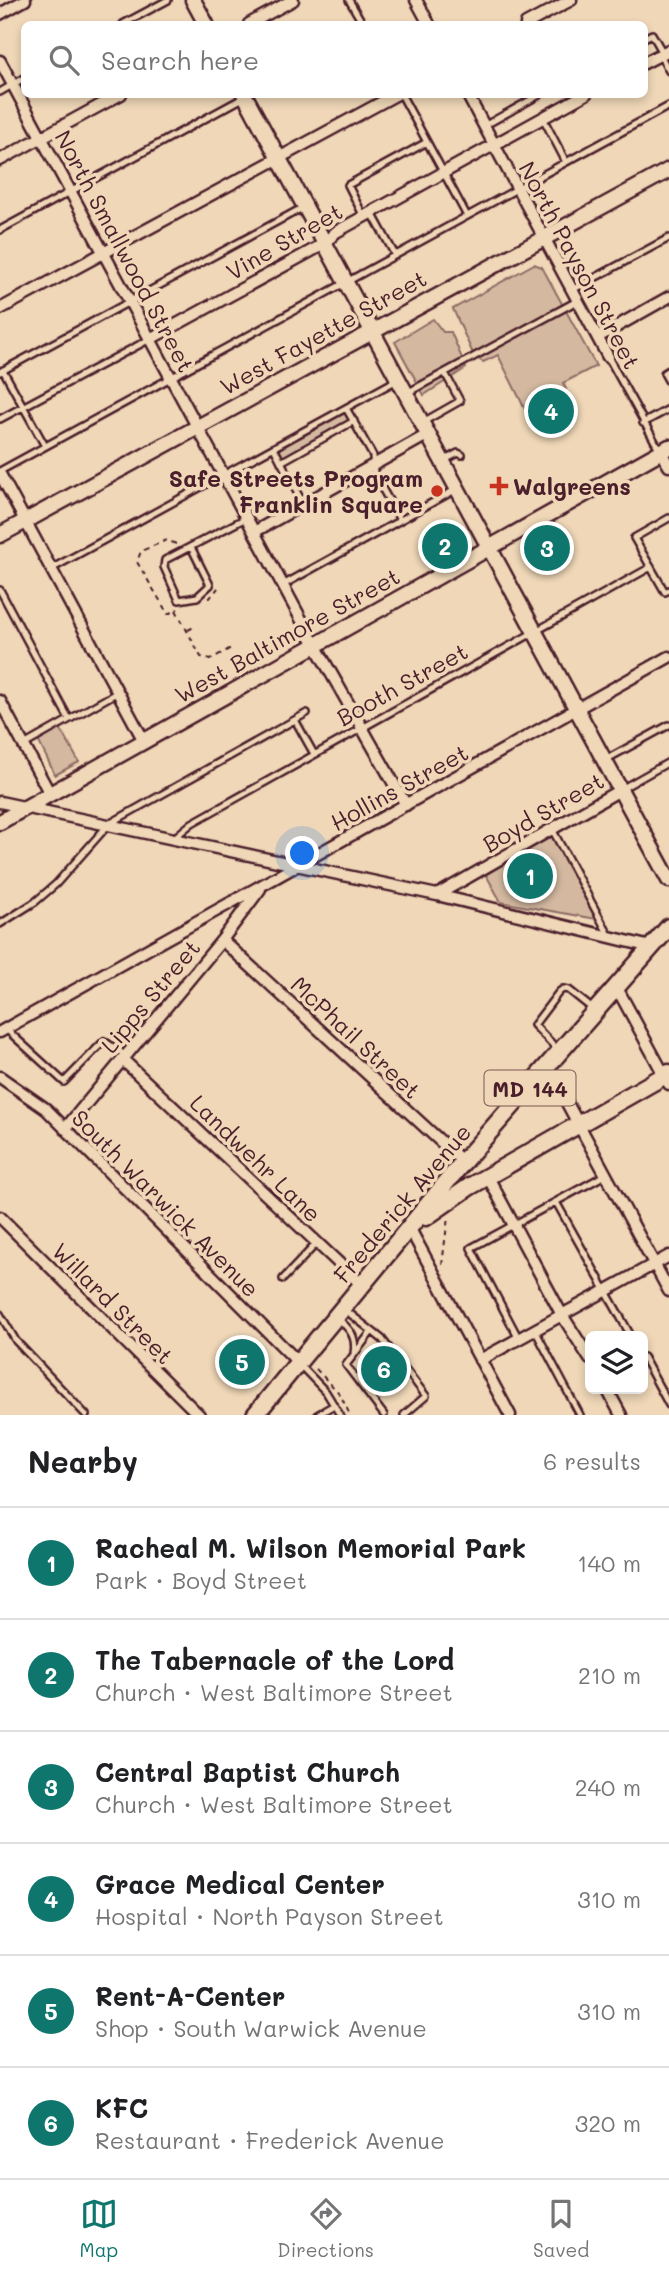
<!DOCTYPE html>
<meta charset="utf-8">
<style>
:root{--surface:#fff;--page:#f2f2f2;--text:#202124;--muted:#757577;--line:#e0e0e0;--accent:#0f766e}
body{margin:0;font-family:Mali,sans-serif;background:var(--page);color:var(--text)}
.controls{position:absolute;right:21px;bottom:21px;display:grid;overflow:hidden;border-radius:10px;box-shadow:0 4px 10px #0003}
.controls button{width:63px;height:63px;display:grid;place-items:center;padding:0;border:0;border-bottom:2px solid var(--line);background:var(--surface);color:var(--text);font:35px sans-serif}
.you{position:absolute;left:303px;top:854px;width:24px;height:24px;margin:-18px;border:5px solid #fff;border-radius:50%;background:#1a73e8;box-shadow:0 0 0 10px #1a73e833}
.badge{display:grid;place-items:center;width:46px;height:46px;border-radius:50%;background:var(--accent);color:#fff;font-size:23px;font-weight:700}
.pin{position:absolute;translate:-50% -50%;border:4px solid #fff;box-shadow:0 2px 7px #0006}
.list{margin:0;padding:0;list-style:none}
h2{display:flex;justify-content:space-between;align-items:center;height:91px;margin:0;padding:0 28px;font-size:30px}
h2 small{font-size:23px;font-weight:400;color:var(--muted)}
.list li{display:grid;grid-template-columns:46px 1fr auto;gap:21px;align-items:center;box-sizing:border-box;height:112px;padding:0 28px;border-top:2px solid var(--line)}
.list b{display:block;font-size:26px;white-space:nowrap}
.list p{margin:0;font-size:23px;white-space:nowrap;color:var(--muted)}
.list em{font-size:23px;font-style:normal;color:var(--muted)}
.icon{flex:none;width:38px;height:38px;fill:none;stroke:currentColor;stroke-width:2;stroke-linecap:round;stroke-linejoin:round}
.map{position:relative;flex:none;width:669px;height:1415px;overflow:hidden}
.search{position:absolute;background:var(--surface);box-shadow:0 4px 10px #0003;left:21px;right:21px;top:21px;height:77px;display:flex;align-items:center;gap:18px;box-sizing:border-box;padding:0 24px;border-radius:10px;color:var(--muted);font-size:26px}
.sheet{height:763px;background:var(--surface)}
nav{display:flex;justify-content:space-around;align-items:center;box-sizing:border-box;height:98px;border-top:2px solid var(--line);background:var(--surface);font-size:19px;color:var(--muted)}
nav a{display:grid;justify-items:center;gap:4px}
nav .on{color:var(--accent)}
.map>svg:first-child{display:block}
.green{fill:#d4b9a0;stroke:#8f6c66;stroke-width:2}
.lines{fill:none;stroke-linecap:round;stroke-linejoin:round}
.lane-casing{stroke:#4a1f2b;stroke-width:10}
.street-casing{stroke:#4a1f2b;stroke-width:15}
.secondary-casing{stroke:#4a1f2b;stroke-width:19}
.primary-casing{stroke:#4a1f2b;stroke-width:21}
.path{stroke:#4a1f2b;stroke-width:2;stroke-dasharray:5 5;stroke-linecap:butt}
.lane{stroke:#efd7b7;stroke-width:5}
.street{stroke:#efd7b7;stroke-width:10}
.secondary{stroke:#efd7b7;stroke-width:14}
.primary{stroke:#efd7b7;stroke-width:16}
.poi-dot{fill:#c8321e;stroke:#efd7b7;stroke-width:2.5}
.labels{text-anchor:middle;dominant-baseline:central;stroke-width:7;stroke-linejoin:round;paint-order:stroke}
.shield{fill:#efd7b7;stroke:#7c5655;stroke-width:2}
.shield-label{font-size:21px;font-weight:bold;fill:#4a1f2b}
.street-label{font-size:23px;fill:#4a1f2b;stroke:#efd7b7}
.poi-label{font-size:23px;font-weight:bold;fill:#4a1f2b;stroke:#efd7b7;text-anchor:end}
</style>
<div class="map">
<svg width="669" height="1415" viewBox="0 0 669 1415">
<rect width="100%" height="100%" fill="#efd7b7"/>
<filter id="ink" filterUnits="userSpaceOnUse"><feTurbulence type="fractalNoise" baseFrequency=".0143" numOctaves="2"/><feDisplacementMap in="SourceGraphic" scale="14" xChannelSelector="R" yChannelSelector="G"/><feConvolveMatrix kernelMatrix="1 2 1 2 8 2 1 2 1" color-interpolation-filters="sRGB"/></filter>
<g filter="url(#ink)">
<path class="green" d="M 534,264 L 542,267 L 596,366 L 563,383 L 566,389 L 526,411 L 498,355 L 483,362 L 474,356 L 453,309 Z
M 433,319 L 443,332 L 451,332 L 466,368 L 424,395 L 395,342 Z
M 346,412 L 351,420 L 283,457 L 279,449 Z
M 60,728 L 79,762 L 55,775 L 38,740 Z
M 552,836 L 596,919 L 501,902 L 485,873 Z"/>
<g class="lines">
<g class="lane-casing">
<path id="lane" d="M 349,0 L 363,24
M 123,24 L 168,0
M 644,38 L 652,34 L 663,53
M 660,55 L 669,71
M 0,92 L 24,78
M 401,94 L 467,216
M 543,118 L 566,162
M 484,126 L 541,94
M 372,213 L 395,255
M 364,217 L 348,185 L 427,142
M 0,230 L 243,98
M 572,290 L 669,238
M 608,357 L 659,449
M 3,370 L 45,446
M 669,370 L 664,373 L 669,382
M 0,372 L 304,207
M 407,393 L 577,301
M 346,408 L 373,456 L 374,474 L 400,520
M 0,419 L 150,339
M 423,422 L 460,401 L 445,373
M 643,423 L 669,409
M 274,448 L 303,504
M 443,461 L 458,453 L 462,455
M 281,462 L 354,421
M 0,471 L 669,106
M 669,518 L 634,538 L 665,592 L 669,590
M 191,547 L 210,585 L 197,597 L 179,600 L 164,567 L 165,560 L 246,518
M 51,569 L 397,380
M 283,585 L 455,490
M 0,590 L 69,719
M 295,720 L 314,754
M 24,745 L 118,692
M 607,759 L 669,725
M 623,788 L 669,762
M 552,829 L 610,937
M 174,838 L 192,823 L 651,567
M 0,924 L 35,902 L 56,884 L 109,824 L 307,713
M 6,1029 L 64,1082 L 104,1041 L 125,1055
M 557,1049 L 534,1025 L 559,992 L 563,989 L 569,990 L 594,1010
M 556,1202 L 631,1336
M 283,1279 L 317,1243
M 344,1309 L 382,1339 L 426,1396 L 404,1415
M 0,1314 L 16,1341 L 86,1415
M 337,1318 C 349,1328 357,1336 354,1353
M 535,1330 L 580,1415
M 372,1331 L 346,1365 L 384,1415
M 519,1339 L 471,1248 L 605,1175
M 643,1357 L 669,1405
M 301,1366 L 326,1392 L 340,1415
M 317,1415 L 334,1405"/>
</g>
<g class="street-casing">
<path id="street" d="M 416,0 L 429,24
M 0,14 L 25,0
M 249,24 L 293,0
M 526,24 L 571,0
M 0,61 L 315,645 L 406,805
M 644,63 L 669,50
M 467,94 L 608,357
M 0,160 L 121,94
M 0,309 L 397,94
M 598,337 L 669,297
M 150,339 L 324,244 L 336,232 L 586,94
M 661,452 L 669,466
M 0,474 L 144,741
M 254,532 L 427,435
M 0,701 L 50,794
M 0,802 L 437,895 L 651,947
M 437,895 L 620,790
M 222,940 L 463,1162
M 617,988 L 669,1084
M 0,1032 L 669,657
M 122,1059 L 363,1286
M 548,1068 L 669,1291
M 0,1077 L 46,1109 L 299,1363
M 65,1129 L 222,940 L 260,889
M 488,1177 L 562,1315 L 590,1359
M 0,1217 L 199,1415
M 410,1229 L 510,1415
M 480,1360 L 669,1256
M 607,1389 L 621,1415"/>
</g>
<g class="secondary-casing">
<path id="secondary" d="M 193,0 L 206,24
M 244,94 L 669,880
M 0,535 L 669,170
M 0,822 L 669,447"/>
</g>
<g class="primary-casing">
<path id="primary" d="M 426,1217 L 469,1187 L 669,1073
M 255,1415 L 463,1162 L 669,927"/>
</g>
<path class="path" d="M 176,544 L 167,540 L 141,551 L 137,562 L 168,614 L 178,609
M 209,599 L 218,588
M 176,610 L 201,657 L 211,659 L 231,648
M 188,630 L 194,627
M 442,1265 L 448,1217
M 316,1369 L 340,1394 L 350,1415"/>
<use href="#lane" class="lane"/>
<use href="#street" class="street"/>
<use href="#secondary" class="secondary"/>
<use href="#primary" class="primary"/>
</g>
</g>
<g class="poi-dot">
<path d="M495.5 475.5h7v7h7v7h-7v7h-7v-7h-7v-7h7z"/>
<circle cx="437" cy="491" r="7"/>
</g>
<g class="labels">
<rect class="shield" x="484.5" y="1070.5" width="91" height="35" rx="5"/>
<g class="shield-label">
<text x="530" y="1088">MD 144</text>
</g>
<g class="street-label">
<text transform="translate(284 241) rotate(-30)">Vine Street</text>
<text transform="translate(125 251) rotate(62)">North Smallwood Street</text>
<text transform="translate(580 265) rotate(62)">North Payson Street</text>
<text transform="translate(323 332) rotate(-29)">West Fayette Street</text>
<text transform="translate(287 635) rotate(-29)">West Baltimore Street</text>
<text transform="translate(402 684) rotate(-29)">Booth Street</text>
<text transform="translate(399 787) rotate(-29)">Hollins Street</text>
<text transform="translate(543 812) rotate(-30)">Boyd Street</text>
<text transform="translate(150 996) rotate(-50)">Lipps Street</text>
<text transform="translate(356 1037) rotate(43)">McPhail Street</text>
<text transform="translate(256 1158) rotate(44)">Landwehr Lane</text>
<text transform="translate(166 1203) rotate(45)">South Warwick Avenue</text>
<text transform="translate(402 1203) rotate(-50)">Frederick Avenue</text>
<text transform="translate(113 1303) rotate(45)">Willard Street</text>
</g>
<g class="poi-label">
<text x="423" y="478">Safe Streets Program<tspan x="423" dy="26">Franklin Square</tspan></text>
<text x="513" y="486" text-anchor="start">Walgreens</text>
</g>
</g>
</svg>
<div class="controls">
<button><svg class="icon" aria-label="layers" viewBox="0 0 24 24"><path d="M12 4l9 5-9 5-9-5zM3 14l9 5 9-5"/></svg></button>
</div>
<div class="you"></div>
<div class="pin badge" style="left:530px;top:876px">1</div>
<div class="pin badge" style="left:445px;top:546px">2</div>
<div class="pin badge" style="left:547px;top:548px">3</div>
<div class="pin badge" style="left:551px;top:411px">4</div>
<div class="pin badge" style="left:242px;top:1362px">5</div>
<div class="pin badge" style="left:384px;top:1369px">6</div>
<div class="search"><svg class="icon" aria-label="search" viewBox="0 0 24 24"><circle cx="10" cy="10" r="6"/><path d="M15 15l6 6"/></svg>Search here</div>
</div>
<section class="sheet">
<h2>Nearby<small>6 results</small></h2>
<ul class="list">
<li><span class="badge">1</span><div><b>Racheal M. Wilson Memorial Park</b><p>Park · Boyd Street</p></div><em>140 m</em></li>
<li><span class="badge">2</span><div><b>The Tabernacle of the Lord</b><p>Church · West Baltimore Street</p></div><em>210 m</em></li>
<li><span class="badge">3</span><div><b>Central Baptist Church</b><p>Church · West Baltimore Street</p></div><em>240 m</em></li>
<li><span class="badge">4</span><div><b>Grace Medical Center</b><p>Hospital · North Payson Street</p></div><em>310 m</em></li>
<li><span class="badge">5</span><div><b>Rent-A-Center</b><p>Shop · South Warwick Avenue</p></div><em>310 m</em></li>
<li><span class="badge">6</span><div><b>KFC</b><p>Restaurant · Frederick Avenue</p></div><em>320 m</em></li>
</ul>
</section>
<nav>
<a class="on"><svg class="icon" aria-label="map" viewBox="0 0 24 24"><path d="M3 6l6-2 6 2 6-2v14l-6 2-6-2-6 2zM9 4v14M15 6v14"/></svg>Map</a>
<a><svg class="icon" aria-label="directions" viewBox="0 0 24 24"><path d="M12 3l9 9-9 9-9-9zM9 14v-3h6M13 9l2 2-2 2"/></svg>Directions</a>
<a><svg class="icon" aria-label="saved" viewBox="0 0 24 24"><path d="M7 4h10v16l-5-4-5 4z"/></svg>Saved</a>
</nav>
